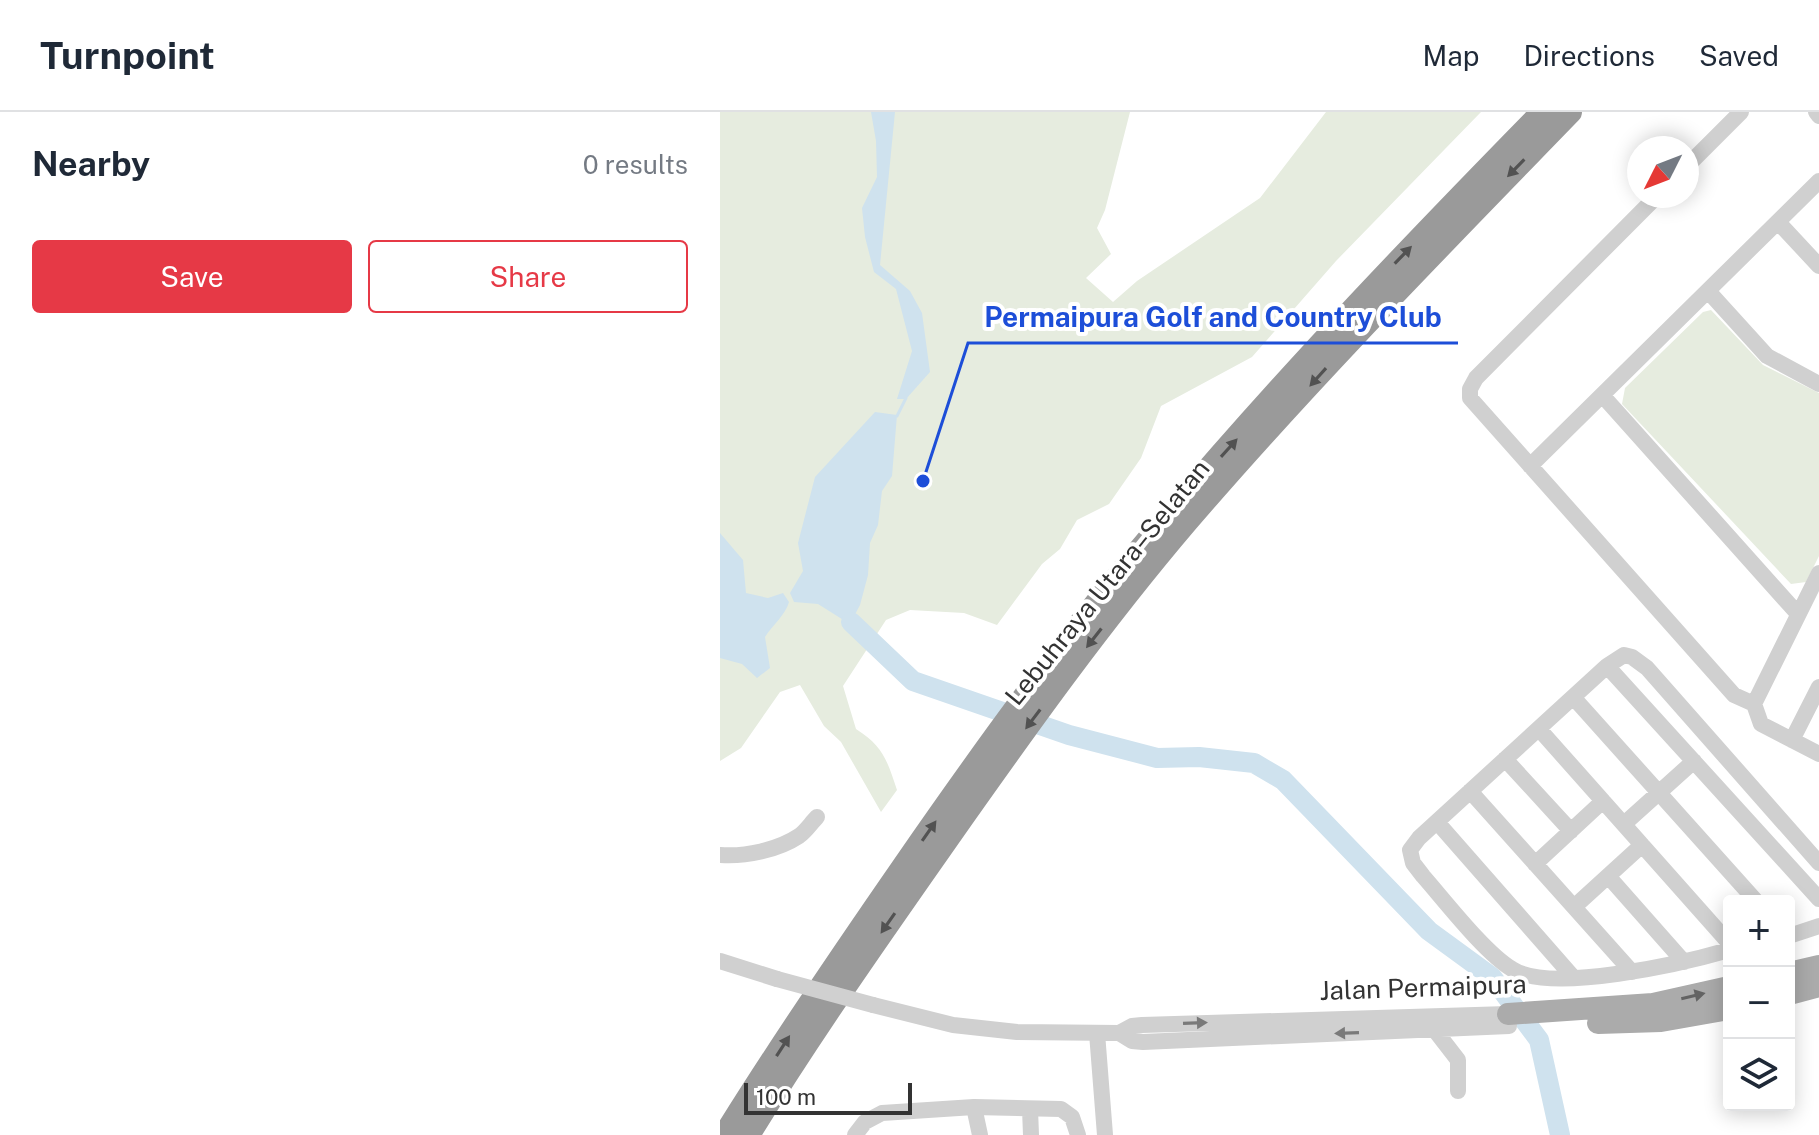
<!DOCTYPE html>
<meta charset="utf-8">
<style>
:root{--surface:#fff;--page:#f6f6f7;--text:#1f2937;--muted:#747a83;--line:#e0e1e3;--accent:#e63946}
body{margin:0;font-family:"Public Sans",sans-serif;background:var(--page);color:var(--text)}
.controls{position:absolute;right:24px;bottom:24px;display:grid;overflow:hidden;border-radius:8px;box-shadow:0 4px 20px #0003}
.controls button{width:72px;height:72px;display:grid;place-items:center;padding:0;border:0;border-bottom:2px solid var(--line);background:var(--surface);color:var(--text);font:40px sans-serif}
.compass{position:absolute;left:907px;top:24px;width:72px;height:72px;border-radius:50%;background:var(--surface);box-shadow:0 4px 20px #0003;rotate:228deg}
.scale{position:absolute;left:24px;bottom:20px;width:168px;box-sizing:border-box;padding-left:8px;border:4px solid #333;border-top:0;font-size:22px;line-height:28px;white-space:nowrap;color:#333;-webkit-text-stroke:6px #fff;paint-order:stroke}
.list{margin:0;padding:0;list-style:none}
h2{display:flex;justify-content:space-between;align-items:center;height:104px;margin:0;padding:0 32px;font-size:34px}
h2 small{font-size:26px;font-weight:400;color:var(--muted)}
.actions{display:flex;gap:16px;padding:24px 32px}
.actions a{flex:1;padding:18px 0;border:2px solid var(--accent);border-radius:8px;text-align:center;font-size:28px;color:var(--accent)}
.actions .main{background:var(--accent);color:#fff}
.icon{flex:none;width:44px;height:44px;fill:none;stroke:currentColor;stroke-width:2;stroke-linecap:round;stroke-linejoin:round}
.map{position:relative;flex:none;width:1099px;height:1023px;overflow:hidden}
header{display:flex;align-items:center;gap:48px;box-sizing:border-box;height:112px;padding:0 40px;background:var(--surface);border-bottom:2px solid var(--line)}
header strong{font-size:38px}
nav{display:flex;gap:44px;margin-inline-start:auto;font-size:28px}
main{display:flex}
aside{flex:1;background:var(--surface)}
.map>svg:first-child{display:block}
.green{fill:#e6ecdf}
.water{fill:#cfe2ee}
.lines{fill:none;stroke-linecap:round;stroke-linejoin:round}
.stream{stroke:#cfe2ee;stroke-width:3}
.river{stroke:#cfe2ee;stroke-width:20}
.minor{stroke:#d0d0d0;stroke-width:16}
.major{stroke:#ababab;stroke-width:22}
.highway{stroke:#9a9a9a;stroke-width:24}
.minor-bridge{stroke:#d0d0d0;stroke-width:16}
.oneway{fill:#525252}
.oneway2{fill:#636363}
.oneway3{fill:#7a7a7a}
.labels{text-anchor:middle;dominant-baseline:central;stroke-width:8;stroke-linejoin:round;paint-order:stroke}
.street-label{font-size:26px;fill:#333;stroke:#fff}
.leader{fill:none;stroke:#1d4ed8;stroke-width:3}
.callout-dot{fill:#1d4ed8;stroke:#fff;stroke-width:3}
.callout-label{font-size:28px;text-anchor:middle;font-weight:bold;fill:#1d4ed8;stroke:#fff;stroke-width:8;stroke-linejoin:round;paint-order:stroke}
</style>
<header>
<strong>Turnpoint</strong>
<nav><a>Map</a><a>Directions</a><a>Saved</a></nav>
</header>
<main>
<aside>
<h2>Nearby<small>0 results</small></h2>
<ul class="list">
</ul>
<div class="actions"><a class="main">Save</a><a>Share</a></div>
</aside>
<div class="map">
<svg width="1099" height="1023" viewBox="0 0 1099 1023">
<rect width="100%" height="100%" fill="#fff"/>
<path class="green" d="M 0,0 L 410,0 L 385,98 L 377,116 L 391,142 L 366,166 L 393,190 L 417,169 L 540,86 L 606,0 L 761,0 L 616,149 L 532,245 L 441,294 L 421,346 L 389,392 L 357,408 L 340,437 L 322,452 L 277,513 L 244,501 L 190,498 L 166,508 L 123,574 L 136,617 C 163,634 167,648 177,678 L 161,700 L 121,630 L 104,614 L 80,573 L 60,580 L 21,636 L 0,649 Z
M 991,198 L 1043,253 L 1099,281 L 1099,444 L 1086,470 L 1071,472 L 902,292 L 905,276 L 983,200 Z"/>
<path class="water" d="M 151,0 L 175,0 L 160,153 L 190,179 L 202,201 L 210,260 L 186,287 L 177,287 L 192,239 L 176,177 L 154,160 L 145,125 L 142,96 L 157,65 L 156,29 Z
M 155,300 L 177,303 L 172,364 L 162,379 L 158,413 L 150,431 L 148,463 L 140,493 L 131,510 L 125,509 L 98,492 L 74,490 L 70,481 L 83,459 L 78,431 L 95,365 Z
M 0,421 L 23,448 L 26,481 L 48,486 L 63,481 L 69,490 C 66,502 52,514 45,525 L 50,556 L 37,566 L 22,552 L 0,546 Z"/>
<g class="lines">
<path class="stream" d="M 177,304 L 186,286"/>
<path class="river" d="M 131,510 L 193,569 L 349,623 L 437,646 L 479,645 L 534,651 L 563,668 L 709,819 L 772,865 L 819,928 L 840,1023"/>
<path class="minor" d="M 1096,0 L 1099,4
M 967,54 L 1021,0
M 937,84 L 756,266 L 750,277 L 750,286 L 1014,583 L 1034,592
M 1058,110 L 1099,154
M 988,179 L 1047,244 L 1099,272
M 882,283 L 1078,502
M 810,354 L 1099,69
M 1099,461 L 1034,592 L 1041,612 L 1099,642
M 887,554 L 1099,787
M 853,585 L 1036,789
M 819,617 L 1009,831
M 1072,628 L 1099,575
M 785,647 L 851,719
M 750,679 L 912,860
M 717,710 L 853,865
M 904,712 L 974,649
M 0,743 C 25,745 58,738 79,724 C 86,719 91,711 97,705
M 815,752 L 883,689
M 888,764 L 964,850
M 854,795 L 922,733
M 1069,824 L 1099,814
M 1009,838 C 964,851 831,882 792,857 C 765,841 725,789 703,764 L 693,751 L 690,738 L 699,726 L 887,554 L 904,543 L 912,545 L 927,556 L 1099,751
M 0,849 L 57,867
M 153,893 L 233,913 L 297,920 L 399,921 L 412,914 L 422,913 L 788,902
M 714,917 L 738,948 L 738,979
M 377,921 L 385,1023
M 399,921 L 412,929 L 423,930 L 789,914
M 254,995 L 260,1023
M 310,997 L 311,1023
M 135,1023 L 145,1010 L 162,1001 L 254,995 L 341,997 L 352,1005 L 358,1023"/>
<path class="major" d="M 1069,861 L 1099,854
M 1069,882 L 1099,874
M 788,902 L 933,892 L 1009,875
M 878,911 L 941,909 L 1009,897"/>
<path class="highway" d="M 5,1023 C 62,931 123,842 184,754 C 249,660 316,566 388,477 C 523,310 672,154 823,0
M 28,1023 C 90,922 159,824 227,727 C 303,619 380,511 466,410 C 588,268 720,134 850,0"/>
<path class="minor-bridge" d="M 57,867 L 153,893"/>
</g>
<defs><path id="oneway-solid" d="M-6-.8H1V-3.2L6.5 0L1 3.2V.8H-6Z" transform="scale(2)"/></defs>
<g class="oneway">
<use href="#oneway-solid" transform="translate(796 56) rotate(134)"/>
<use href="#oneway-solid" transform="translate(683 143) rotate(-46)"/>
<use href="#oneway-solid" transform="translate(598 265) rotate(132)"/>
<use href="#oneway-solid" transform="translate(509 336) rotate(-48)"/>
<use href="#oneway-solid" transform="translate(374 526) rotate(128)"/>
<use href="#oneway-solid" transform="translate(313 607) rotate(127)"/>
<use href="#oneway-solid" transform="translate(209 719) rotate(-55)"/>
<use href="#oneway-solid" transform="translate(168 811) rotate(125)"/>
<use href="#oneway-solid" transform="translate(63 934) rotate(-57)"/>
</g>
<use class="oneway2" href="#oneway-solid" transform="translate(973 884) rotate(-13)"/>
<g class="oneway3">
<use href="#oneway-solid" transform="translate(475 911) rotate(-2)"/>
<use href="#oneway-solid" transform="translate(627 921) rotate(178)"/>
</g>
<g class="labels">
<g class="street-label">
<text transform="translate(387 470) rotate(-51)">Lebuhraya Utara–Selatan</text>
<text transform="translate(703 875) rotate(-2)">Jalan Permaipura</text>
</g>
</g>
<path class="leader" d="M203 369L248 231H738"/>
<circle class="callout-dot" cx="203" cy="369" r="8"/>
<g class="callout-label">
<text x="493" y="215">Permaipura Golf and Country Club</text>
</g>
</svg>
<div class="controls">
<button>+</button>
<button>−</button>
<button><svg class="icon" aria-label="layers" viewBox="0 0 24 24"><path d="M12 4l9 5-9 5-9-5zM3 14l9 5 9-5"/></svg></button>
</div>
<svg class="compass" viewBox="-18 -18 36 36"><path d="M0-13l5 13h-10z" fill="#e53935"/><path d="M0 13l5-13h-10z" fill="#747a83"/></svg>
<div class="scale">100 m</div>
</div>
</main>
